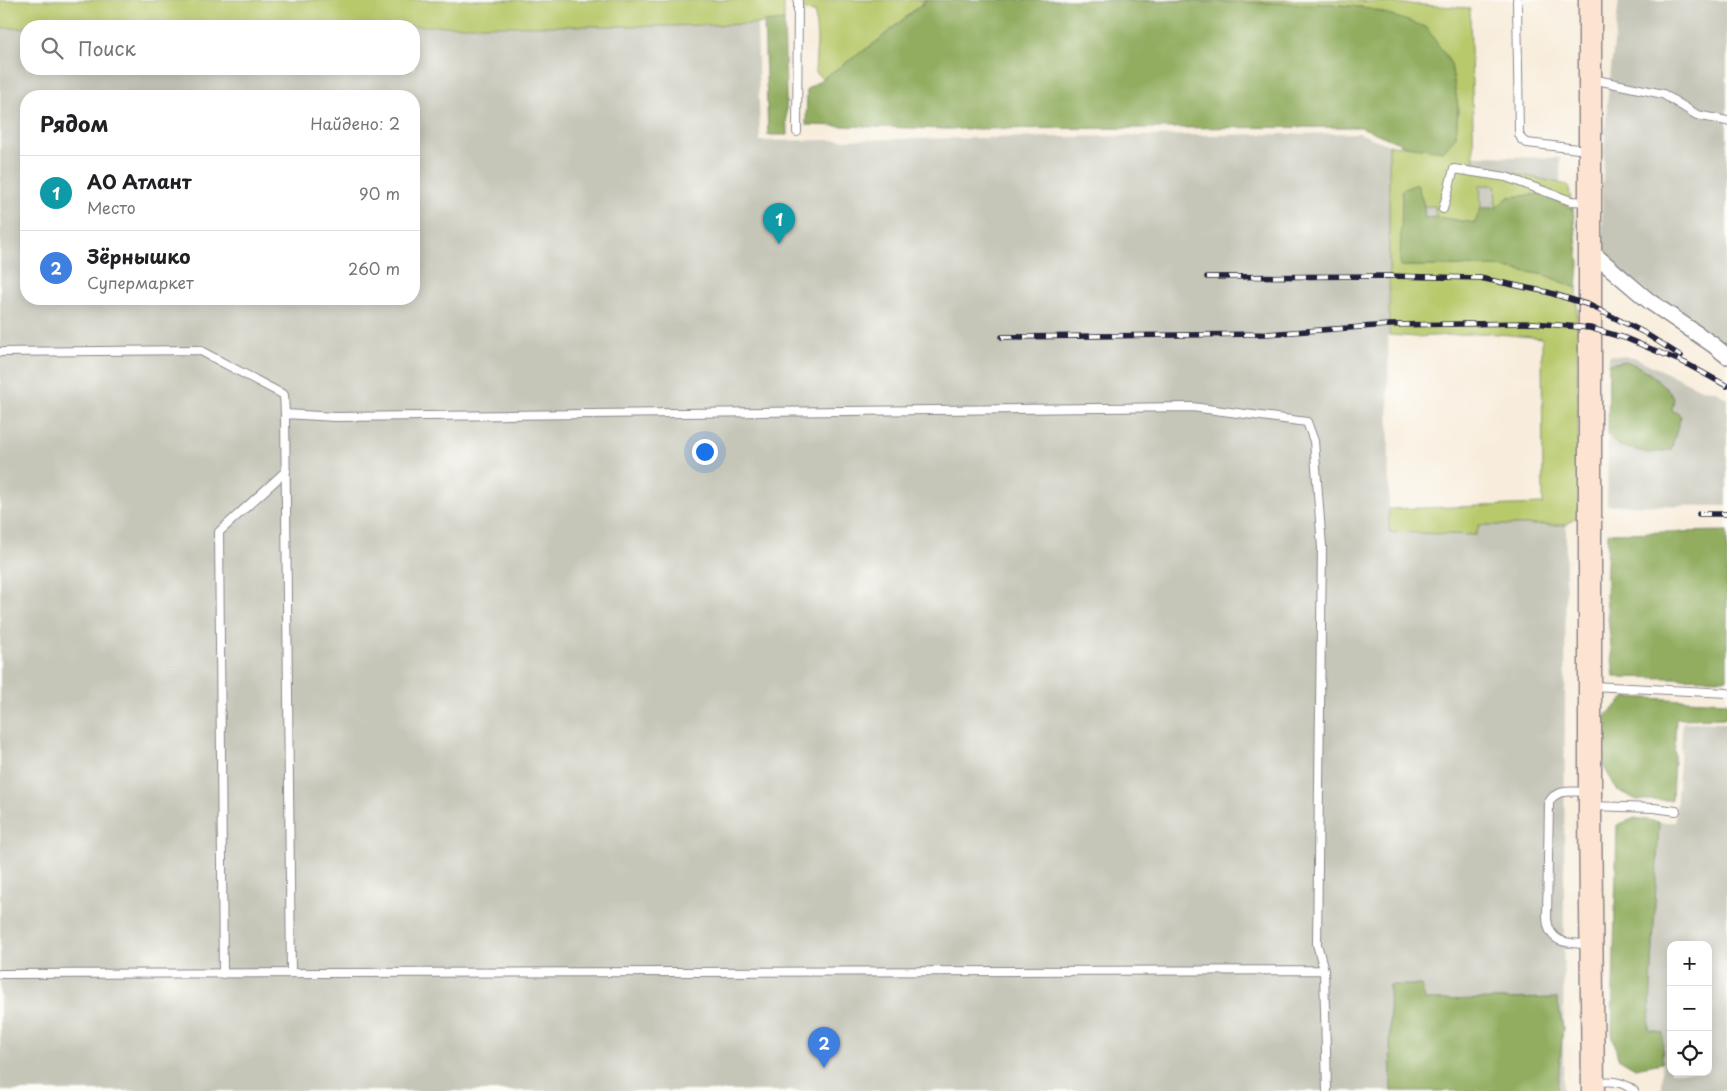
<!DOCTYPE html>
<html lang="ru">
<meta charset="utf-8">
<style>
:root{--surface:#fff;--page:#f2f2f2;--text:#202124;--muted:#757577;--line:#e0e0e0;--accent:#1f6fb2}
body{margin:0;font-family:"Playpen Sans",sans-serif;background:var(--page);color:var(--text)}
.controls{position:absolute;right:15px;bottom:15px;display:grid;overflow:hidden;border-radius:10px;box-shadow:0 2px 12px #0003}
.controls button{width:45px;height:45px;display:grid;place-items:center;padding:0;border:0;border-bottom:1px solid var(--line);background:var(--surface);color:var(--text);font:25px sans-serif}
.you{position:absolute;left:704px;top:451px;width:18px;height:18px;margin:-12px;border:4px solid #fff;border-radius:50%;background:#1a73e8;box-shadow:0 0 0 8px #1a73e833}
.badge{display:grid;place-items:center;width:32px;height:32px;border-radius:50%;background:var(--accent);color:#fff;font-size:16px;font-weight:700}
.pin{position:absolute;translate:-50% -41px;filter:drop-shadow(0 1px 2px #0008)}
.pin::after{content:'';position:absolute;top:26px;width:18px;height:15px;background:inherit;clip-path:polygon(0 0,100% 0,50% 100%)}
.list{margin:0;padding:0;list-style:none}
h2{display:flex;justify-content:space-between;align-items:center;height:65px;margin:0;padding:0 20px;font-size:21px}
h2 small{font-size:16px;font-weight:400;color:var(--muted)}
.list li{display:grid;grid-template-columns:32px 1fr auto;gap:15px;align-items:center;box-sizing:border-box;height:75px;padding:0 20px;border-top:1px solid var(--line)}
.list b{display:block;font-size:19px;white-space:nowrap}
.list p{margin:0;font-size:16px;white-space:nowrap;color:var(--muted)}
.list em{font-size:16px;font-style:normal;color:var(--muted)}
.icon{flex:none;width:28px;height:28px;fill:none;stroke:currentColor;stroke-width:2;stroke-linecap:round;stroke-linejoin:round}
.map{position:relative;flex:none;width:1727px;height:1091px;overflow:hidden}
.search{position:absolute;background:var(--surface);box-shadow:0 2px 12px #0003;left:20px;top:20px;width:400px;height:55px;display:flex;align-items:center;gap:12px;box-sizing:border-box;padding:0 18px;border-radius:20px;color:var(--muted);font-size:19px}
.panel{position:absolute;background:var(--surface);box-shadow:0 2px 12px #0003;left:20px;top:90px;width:400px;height:215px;border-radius:20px}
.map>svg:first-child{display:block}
.industrial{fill:#c5c5b8;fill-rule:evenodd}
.green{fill:#b8c96c;stroke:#6d7654}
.forest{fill:#92ad60;stroke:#5a684e}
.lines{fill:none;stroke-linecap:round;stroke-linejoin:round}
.lane-casing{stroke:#8d888c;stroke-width:10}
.street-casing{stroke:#8d888c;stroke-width:18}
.secondary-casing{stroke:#8d888c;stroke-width:25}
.lane{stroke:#fff;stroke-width:8}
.street{stroke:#fff;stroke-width:15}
.secondary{stroke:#fde4d1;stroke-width:22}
.rail-casing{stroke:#22223b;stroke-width:5.5}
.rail{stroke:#fdfcf7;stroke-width:4;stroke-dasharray:11;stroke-linecap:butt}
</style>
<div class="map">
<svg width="1727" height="1091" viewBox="0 0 1727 1091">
<rect width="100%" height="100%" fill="#fdfcf7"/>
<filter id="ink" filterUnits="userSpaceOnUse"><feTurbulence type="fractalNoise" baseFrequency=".02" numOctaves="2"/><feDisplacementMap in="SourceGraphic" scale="10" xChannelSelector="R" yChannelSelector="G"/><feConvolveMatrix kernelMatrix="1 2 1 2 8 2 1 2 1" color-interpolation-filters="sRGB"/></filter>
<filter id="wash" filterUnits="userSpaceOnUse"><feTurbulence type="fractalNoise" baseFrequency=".0096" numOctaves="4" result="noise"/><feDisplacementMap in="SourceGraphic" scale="20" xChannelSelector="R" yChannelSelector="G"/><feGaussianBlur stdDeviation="1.12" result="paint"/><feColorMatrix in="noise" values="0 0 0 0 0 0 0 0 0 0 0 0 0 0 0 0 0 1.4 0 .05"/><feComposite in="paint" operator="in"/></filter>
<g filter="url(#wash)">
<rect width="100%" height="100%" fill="#f8eddc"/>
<path class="industrial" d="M 1619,0 L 1727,0 L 1727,348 L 1657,300 L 1603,257 L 1602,192 L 1607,104 Z
M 757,24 L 760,141 L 1359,133 L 1389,145 L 1399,154 L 1560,158 L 1561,289 L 1388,276 L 1389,531 L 1476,535 L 1479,525 L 1566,525 L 1563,1091 L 0,1091 L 0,28 L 26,28 L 26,69 L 414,69 L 414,27 L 666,26 ZM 26,96 L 414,96 L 414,299 L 26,299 Z
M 1609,355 L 1633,357 L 1701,389 L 1715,390 L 1727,399 L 1727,506 L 1607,505 Z
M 1683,722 L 1727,723 L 1727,1091 L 1662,1091 L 1663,1033 L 1649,1030 L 1659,822 L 1675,822 ZM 1671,945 L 1708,945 L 1708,1072 L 1671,1072 Z"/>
<path class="green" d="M 0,0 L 784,0 L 784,20 L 757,24 L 666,26 L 26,26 L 26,28 L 0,28 Z
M 802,0 L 926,0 L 875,43 L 822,79 L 815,71 L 817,41 L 815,12 L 802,11 Z
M 1088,0 L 1344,0 L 1470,8 L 1474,165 L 1568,185 L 1573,209 L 1542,194 L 1509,197 L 1496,208 L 1495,185 L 1480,185 L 1481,208 L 1475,223 L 1436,217 L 1435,206 L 1424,206 L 1417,184 L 1400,266 L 1494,266 L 1545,275 L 1577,288 L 1579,516 L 1566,525 L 1479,525 L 1476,535 L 1389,532 L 1389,509 L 1543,504 L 1542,338 L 1487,333 L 1417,337 L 1389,335 L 1389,145 L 1406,146 L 1442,150 L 1456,136 L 1458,107 L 1451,64 L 1369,8 L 1331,4 Z"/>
<path class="forest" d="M 927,0 L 1088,0 L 1331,4 L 1369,8 L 1426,27 L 1451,64 L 1458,107 L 1456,136 L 1443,151 L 1406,146 L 1361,127 L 947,129 L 806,125 L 807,89 L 875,43 Z
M 784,20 L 787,135 L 768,135 L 764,22 Z
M 1417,184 L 1424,206 L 1425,218 L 1436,217 L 1475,223 L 1481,208 L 1496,208 L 1509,197 L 1543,194 L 1573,209 L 1579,264 L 1577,288 L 1545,275 L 1494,266 L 1400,266 L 1402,190 Z
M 1626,361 C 1647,369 1661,381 1674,398 L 1672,410 L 1681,416 L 1671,450 L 1649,453 L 1619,446 L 1608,434 L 1609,364 Z
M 1727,531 L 1727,679 L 1614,677 L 1606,597 L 1608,533 Z
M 1626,697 L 1727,702 L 1727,718 L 1676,719 L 1672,800 L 1637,800 L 1617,790 L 1603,765 L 1604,717 Z
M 1635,818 L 1659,822 L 1649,1030 L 1663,1033 L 1662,1063 L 1635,1068 L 1618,1058 L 1612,1034 L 1617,825 Z
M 1389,985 L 1422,985 L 1425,1000 L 1557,998 L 1563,1028 L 1557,1091 L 1391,1091 Z"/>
</g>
<g filter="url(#ink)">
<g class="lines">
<g class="lane-casing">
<path id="lane" d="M 1517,0 L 1519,134 L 1522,140 L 1527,143 L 1587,150
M 1592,79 L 1663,94 L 1697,115 L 1727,121
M 797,132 L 798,0
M 1443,209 L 1454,169 L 1506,177 L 1571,201 L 1589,202
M 0,352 L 199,350 L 284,395 L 285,414 L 335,417 L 1192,407 L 1307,422 L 1314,441 L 1322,547 L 1317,944 L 1324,970 L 1327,1091
M 285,414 L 291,973
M 1592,686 L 1727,693
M 1589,792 C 1575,792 1556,788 1549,802 L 1547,917 C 1548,944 1568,944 1590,944
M 1591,806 L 1654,808 L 1676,811
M 0,974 L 1324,970
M 223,974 L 219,532 L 286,471
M 1596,1083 C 1609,1080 1623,1081 1634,1091"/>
</g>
<g class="street-casing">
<path id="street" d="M 1589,250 L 1649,301 L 1712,344 L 1727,356"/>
</g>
<g class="secondary-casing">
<path id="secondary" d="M 1590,0 L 1590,812 L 1593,1091"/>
</g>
<use href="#lane" class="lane"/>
<use href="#street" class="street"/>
<use href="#secondary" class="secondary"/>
<g class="rail-casing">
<path id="rail" d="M 1207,277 L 1388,276 L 1480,278 L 1547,292 L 1589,305 L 1643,332 L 1681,356
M 1002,337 L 1266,334 L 1389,325 L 1534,323 L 1590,328 L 1625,338 L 1685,363 L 1727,386
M 1699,514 L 1727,514"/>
</g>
<use href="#rail" class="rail"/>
</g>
</g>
</svg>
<div class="controls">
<button>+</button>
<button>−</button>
<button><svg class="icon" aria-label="locate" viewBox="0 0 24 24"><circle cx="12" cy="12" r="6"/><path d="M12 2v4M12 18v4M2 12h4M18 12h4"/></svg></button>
</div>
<div class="you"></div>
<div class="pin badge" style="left:779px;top:244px;background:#0f9aa8">1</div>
<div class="pin badge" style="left:824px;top:1068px;background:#3f7fe0">2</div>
<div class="search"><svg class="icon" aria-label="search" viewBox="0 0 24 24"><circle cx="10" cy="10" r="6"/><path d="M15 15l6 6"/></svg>Поиск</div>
<section class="panel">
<h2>Рядом<small>Найдено: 2</small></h2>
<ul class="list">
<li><span class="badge" style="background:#0f9aa8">1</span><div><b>АО Атлант</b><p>Место</p></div><em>90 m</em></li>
<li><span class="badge" style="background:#3f7fe0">2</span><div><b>Зёрнышко</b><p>Супермаркет</p></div><em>260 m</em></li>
</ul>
</section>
</div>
